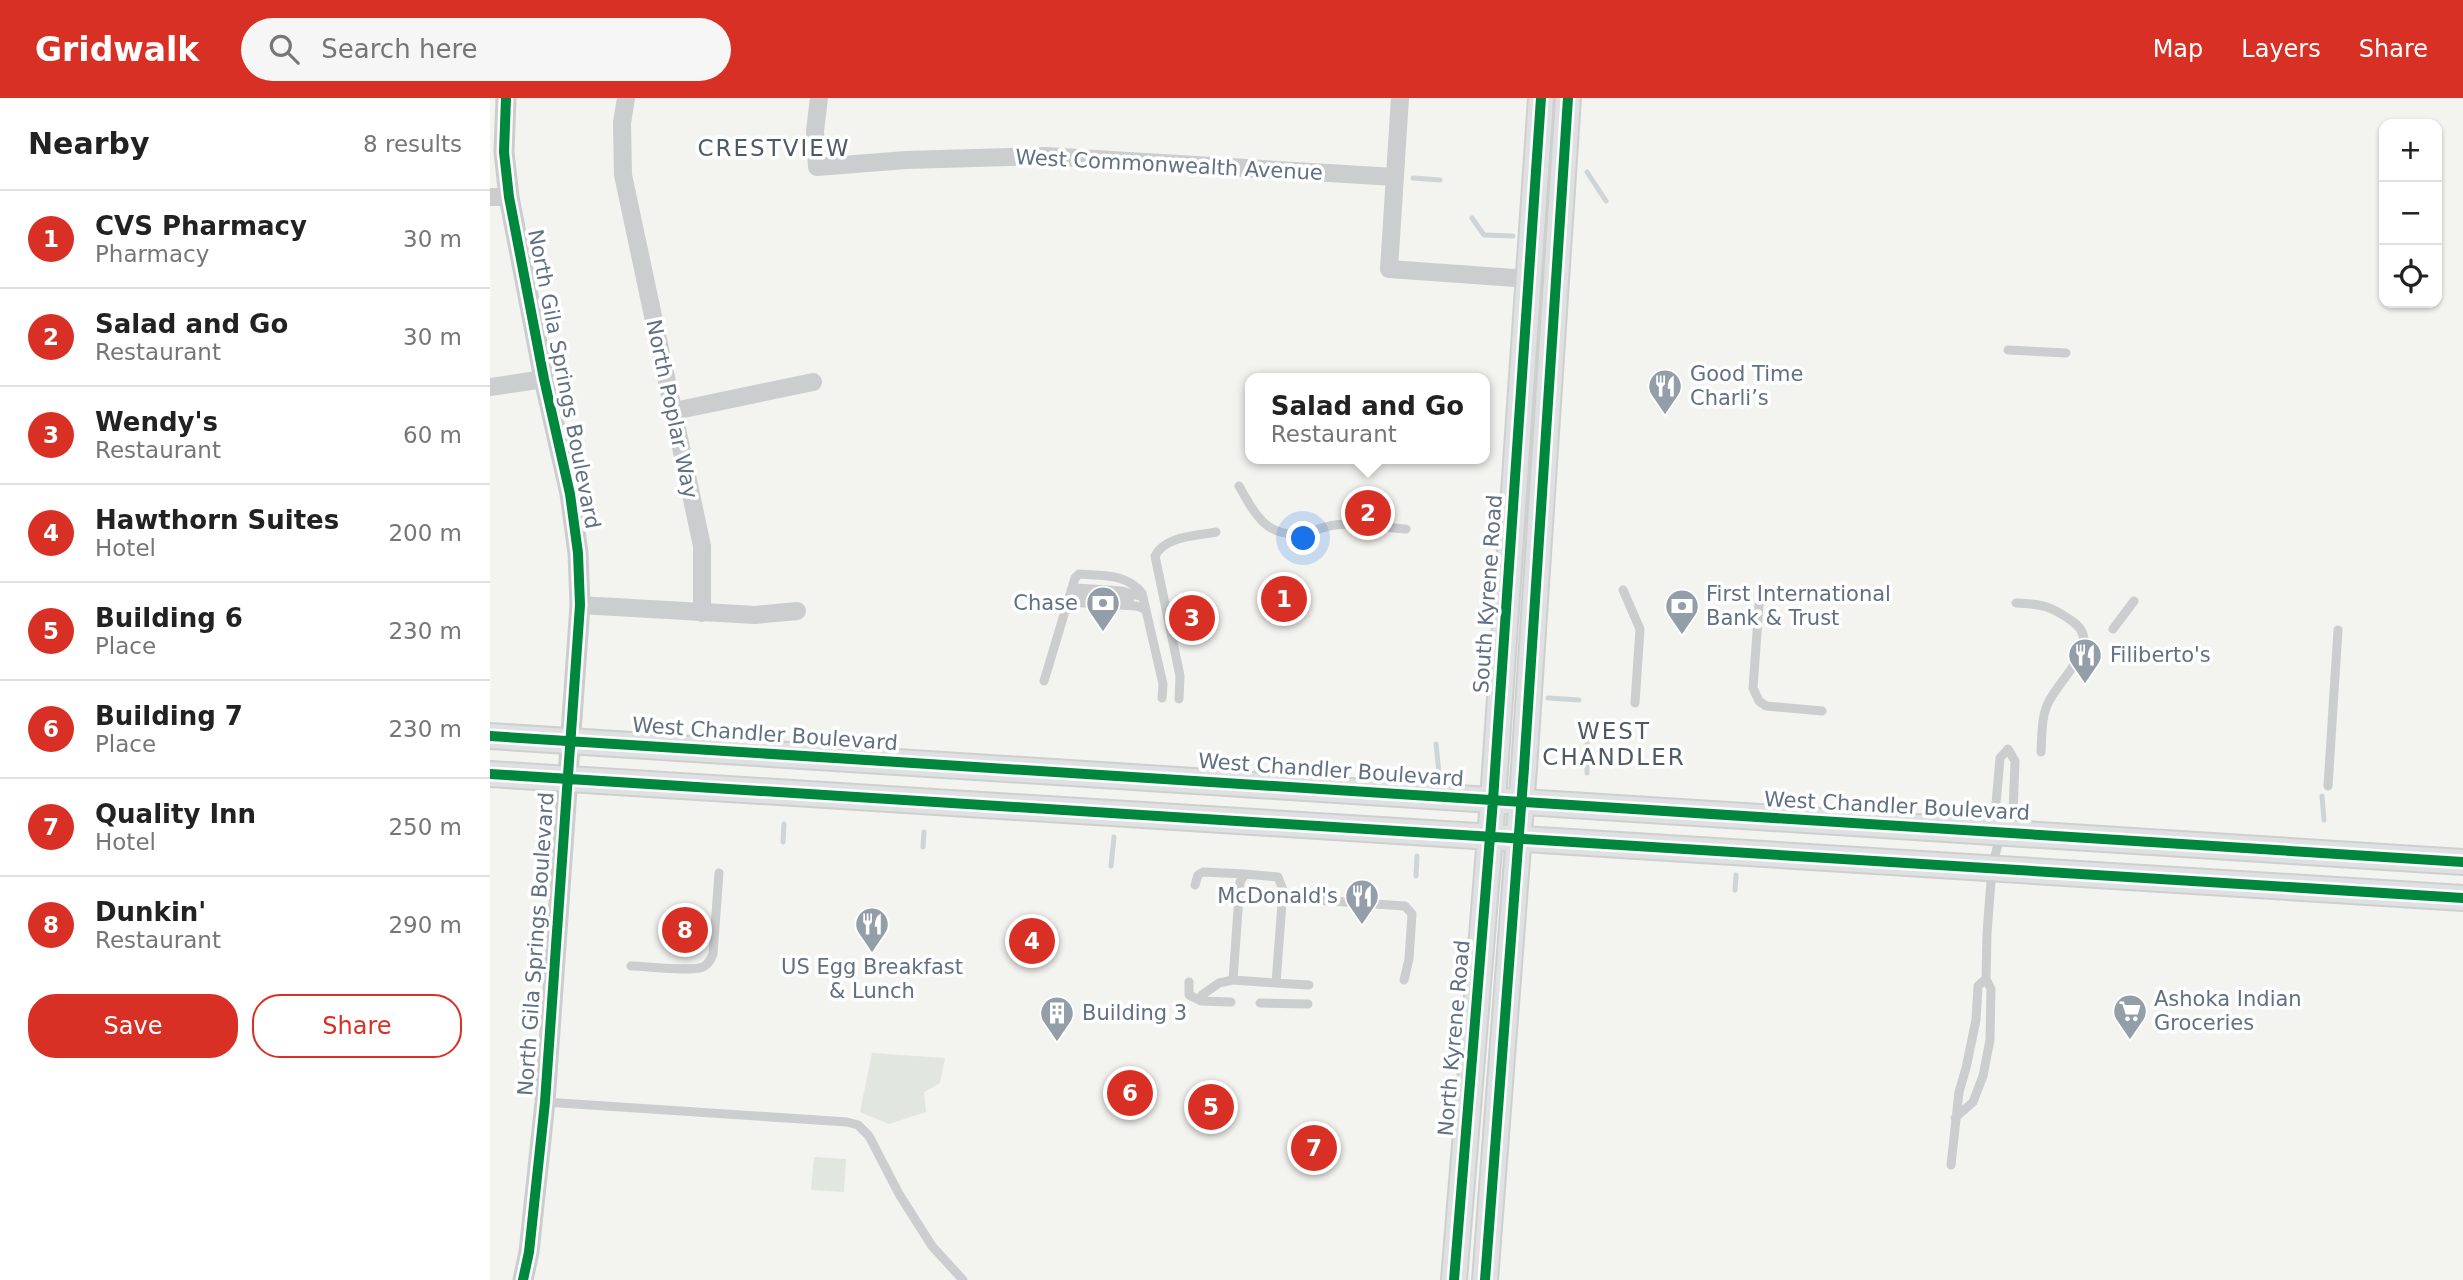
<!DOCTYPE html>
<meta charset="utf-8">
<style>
:root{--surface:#fff;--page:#f6f6f6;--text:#222;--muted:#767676;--line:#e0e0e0;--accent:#d93025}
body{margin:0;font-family:"DejaVu Sans",sans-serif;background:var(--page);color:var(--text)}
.controls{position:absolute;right:21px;top:21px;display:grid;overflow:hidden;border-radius:14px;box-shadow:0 2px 5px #0004}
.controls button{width:63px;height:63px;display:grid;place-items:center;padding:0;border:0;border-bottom:2px solid var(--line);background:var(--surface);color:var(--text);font:35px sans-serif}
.you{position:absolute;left:814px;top:441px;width:24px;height:24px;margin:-18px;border:5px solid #fff;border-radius:50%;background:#1a73e8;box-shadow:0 0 0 10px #1a73e833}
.badge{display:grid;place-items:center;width:46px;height:46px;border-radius:50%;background:var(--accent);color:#fff;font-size:23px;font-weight:700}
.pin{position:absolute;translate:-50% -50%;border:4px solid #fff;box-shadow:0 2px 7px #0006}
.popup{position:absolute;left:755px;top:275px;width:245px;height:91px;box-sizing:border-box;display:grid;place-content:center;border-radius:14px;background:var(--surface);filter:drop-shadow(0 2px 5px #0005);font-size:23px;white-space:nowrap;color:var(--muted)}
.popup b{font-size:26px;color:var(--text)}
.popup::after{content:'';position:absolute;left:50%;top:100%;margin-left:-14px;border:14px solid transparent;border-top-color:var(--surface)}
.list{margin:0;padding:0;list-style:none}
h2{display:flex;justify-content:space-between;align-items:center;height:91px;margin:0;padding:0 28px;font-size:30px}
h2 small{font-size:23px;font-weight:400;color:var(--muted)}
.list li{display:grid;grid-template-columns:46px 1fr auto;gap:21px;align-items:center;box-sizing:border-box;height:98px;padding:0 28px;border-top:2px solid var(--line)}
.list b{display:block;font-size:26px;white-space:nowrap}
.list p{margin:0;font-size:23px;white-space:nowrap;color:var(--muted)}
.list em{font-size:23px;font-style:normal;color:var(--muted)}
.actions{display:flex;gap:14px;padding:21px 28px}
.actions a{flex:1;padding:16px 0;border:2px solid var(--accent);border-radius:28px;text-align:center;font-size:24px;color:var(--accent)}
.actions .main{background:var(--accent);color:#fff}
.icon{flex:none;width:38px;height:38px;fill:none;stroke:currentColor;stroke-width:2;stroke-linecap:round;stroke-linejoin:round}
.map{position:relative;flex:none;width:1973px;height:1182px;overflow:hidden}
header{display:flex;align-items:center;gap:42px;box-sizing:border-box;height:98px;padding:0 35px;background:var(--accent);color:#fff}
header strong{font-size:33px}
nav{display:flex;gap:38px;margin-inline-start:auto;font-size:24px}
.search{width:490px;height:63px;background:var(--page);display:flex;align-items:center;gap:18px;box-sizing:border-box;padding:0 24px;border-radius:38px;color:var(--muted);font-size:26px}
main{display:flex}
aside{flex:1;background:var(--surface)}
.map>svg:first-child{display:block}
.green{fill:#e1e6de}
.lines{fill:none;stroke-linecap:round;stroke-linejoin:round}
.stream{stroke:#ced5d8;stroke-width:5}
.secondary-casing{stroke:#ced0d0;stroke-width:28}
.service{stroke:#cccdce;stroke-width:9}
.minor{stroke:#cccdce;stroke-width:18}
.tertiary{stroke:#cccdce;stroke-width:21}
.secondary{stroke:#dfe0e1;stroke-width:24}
.cycleway-casing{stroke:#fff;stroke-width:15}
.cycleway{stroke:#00873e;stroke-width:10}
.labels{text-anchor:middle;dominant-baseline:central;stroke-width:7;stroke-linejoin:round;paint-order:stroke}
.street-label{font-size:21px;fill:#617083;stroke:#fff}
.poi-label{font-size:21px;fill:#617083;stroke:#fff;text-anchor:start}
.neighbourhood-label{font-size:23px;letter-spacing:2px;fill:#4f5a67;stroke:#fff}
</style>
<header>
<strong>Gridwalk</strong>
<div class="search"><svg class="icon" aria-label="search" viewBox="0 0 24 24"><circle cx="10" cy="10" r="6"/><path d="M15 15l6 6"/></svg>Search here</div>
<nav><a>Map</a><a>Layers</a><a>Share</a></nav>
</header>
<main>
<aside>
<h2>Nearby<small>8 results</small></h2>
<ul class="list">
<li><span class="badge">1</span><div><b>CVS Pharmacy</b><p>Pharmacy</p></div><em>30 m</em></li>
<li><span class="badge">2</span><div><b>Salad and Go</b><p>Restaurant</p></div><em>30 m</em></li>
<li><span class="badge">3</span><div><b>Wendy's</b><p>Restaurant</p></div><em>60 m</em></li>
<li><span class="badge">4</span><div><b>Hawthorn Suites</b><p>Hotel</p></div><em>200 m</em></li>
<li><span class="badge">5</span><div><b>Building 6</b><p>Place</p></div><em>230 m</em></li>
<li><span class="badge">6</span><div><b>Building 7</b><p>Place</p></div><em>230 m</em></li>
<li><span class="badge">7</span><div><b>Quality Inn</b><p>Hotel</p></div><em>250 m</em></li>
<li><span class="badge">8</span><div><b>Dunkin'</b><p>Restaurant</p></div><em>290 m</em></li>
</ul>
<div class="actions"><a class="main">Save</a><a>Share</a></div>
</aside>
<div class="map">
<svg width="1973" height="1182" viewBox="0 0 1973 1182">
<rect width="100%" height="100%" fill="#f3f3f0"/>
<path class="green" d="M 382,955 L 455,960 L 450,985 L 434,994 L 436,1014 L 399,1026 L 370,1014 Z
M 324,1059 L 356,1061 L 354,1094 L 321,1092 Z"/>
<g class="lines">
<path class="stream" d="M 1097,74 L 1116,103
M 923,80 L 950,82
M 982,120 L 994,137 L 1023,138
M 1058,600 L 1089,602
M 946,646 L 949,675
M 1097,675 L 1097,643
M 1832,698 L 1834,722
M 293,744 L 294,726
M 433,749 L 434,734
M 621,768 L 624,739
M 926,778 L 927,758
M 1245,792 L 1246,777"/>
<g class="secondary-casing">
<path id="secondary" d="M 0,638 L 1973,764
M 0,676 L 1973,800
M 964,1182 L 1003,702 L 1051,0
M 995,1182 L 1034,670 L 1078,0"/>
</g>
<path class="service" d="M 1518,252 L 1576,255
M 749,388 C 766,418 778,443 819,434 C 827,432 836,428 845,427 C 865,424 895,430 916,431
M 581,492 L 587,490 L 632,493 L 653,499
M 1133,492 L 1150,531 L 1145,605
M 579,499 L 585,497 L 640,501
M 577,504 L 647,508 L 656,512
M 1526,505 C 1552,506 1561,508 1582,523 C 1617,547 1565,582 1556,610 C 1551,623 1552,639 1551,654
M 1623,531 L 1644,503
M 554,583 L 585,480 L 589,476 C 612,478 636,475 652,495 L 673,586 L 672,600
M 689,601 L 690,578 L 665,458 C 675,438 706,438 726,434
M 1332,613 L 1276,608 L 1269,603 L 1263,590 L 1269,507 C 1273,499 1276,494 1285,492 L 1339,495
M 1838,688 L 1848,532
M 705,787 L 708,777 L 713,774 L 755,776
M 825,802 L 915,808 L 922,816 L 919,861 L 914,882
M 141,868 C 157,868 200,874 213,869 C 219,866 221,861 223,856 L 229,775
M 743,882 L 786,885
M 699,884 L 699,897 L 711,903
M 741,904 L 711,903 L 712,897 L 729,885 L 743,882 L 750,784 L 755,776 L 788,779 L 793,792 L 786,885 L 819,887
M 770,905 L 818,906
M 55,1004 L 357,1024 L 368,1027 L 379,1038 L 409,1096 L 442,1148 L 473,1182
M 1465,1020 L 1483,1004 L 1493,978 L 1500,942 L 1501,891 L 1496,881 L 1497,835 L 1502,770 L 1511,734 L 1523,715 L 1525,663 L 1518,651 L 1510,660 L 1506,706 L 1505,715 L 1511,732
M 1461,1067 L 1469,994 L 1476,970 L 1486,922 L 1488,888 L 1496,881"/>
<path class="minor" d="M 136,0 L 132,25 L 133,77 L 212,448 L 212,515
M 329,0 L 325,33 L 327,69 L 416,62 L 555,58 L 905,79
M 910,0 L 899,171 L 1066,183
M 0,99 L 19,99
M 0,289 L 54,281
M 184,313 L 323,284
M 90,507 L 265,517 L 307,513"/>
<path class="tertiary" d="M 16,0 L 14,54 L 19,99 L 54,281 L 80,396 L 88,455 L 90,507 L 55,1004 L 39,1154 L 33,1182"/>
<use href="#secondary" class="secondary"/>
<g class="cycleway-casing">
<path id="cycleway" d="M 16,0 L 14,54 L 19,99 L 54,281 L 80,396 L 88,455 L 90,507 L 55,1004 L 39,1154 L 33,1182
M 0,638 L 1973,764
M 0,676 L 1973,800
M 964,1182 L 1003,702 L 1051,0
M 995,1182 L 1034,670 L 1078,0"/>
</g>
<use href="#cycleway" class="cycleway"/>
</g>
<defs>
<g id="restaurant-pin" transform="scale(1.75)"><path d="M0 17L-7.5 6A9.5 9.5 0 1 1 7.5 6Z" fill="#949ea9" stroke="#fff"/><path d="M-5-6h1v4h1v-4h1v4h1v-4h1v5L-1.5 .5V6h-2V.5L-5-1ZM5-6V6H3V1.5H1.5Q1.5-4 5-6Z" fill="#fff"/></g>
<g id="bank-pin" transform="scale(1.75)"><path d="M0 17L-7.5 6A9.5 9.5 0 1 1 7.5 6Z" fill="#949ea9" stroke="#fff"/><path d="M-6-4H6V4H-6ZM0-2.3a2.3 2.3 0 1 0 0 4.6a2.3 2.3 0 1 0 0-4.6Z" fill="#fff"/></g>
<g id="supermarket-pin" transform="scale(1.75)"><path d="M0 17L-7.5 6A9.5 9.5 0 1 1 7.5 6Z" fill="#949ea9" stroke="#fff"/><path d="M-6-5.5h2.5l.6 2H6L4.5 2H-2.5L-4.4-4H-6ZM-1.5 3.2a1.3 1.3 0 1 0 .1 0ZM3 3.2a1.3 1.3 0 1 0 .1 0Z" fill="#fff"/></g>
<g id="building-pin" transform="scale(1.75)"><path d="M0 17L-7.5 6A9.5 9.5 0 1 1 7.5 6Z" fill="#949ea9" stroke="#fff"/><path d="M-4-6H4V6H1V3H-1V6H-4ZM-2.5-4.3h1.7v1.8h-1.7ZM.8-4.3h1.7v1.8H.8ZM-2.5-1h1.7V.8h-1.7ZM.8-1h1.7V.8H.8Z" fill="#fff"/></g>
</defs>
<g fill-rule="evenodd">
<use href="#restaurant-pin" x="1175" y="288"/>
<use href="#bank-pin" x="613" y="505"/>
<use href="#bank-pin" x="1192" y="508"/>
<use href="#restaurant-pin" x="1595" y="557"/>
<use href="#restaurant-pin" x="872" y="798"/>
<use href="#restaurant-pin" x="382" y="826"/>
<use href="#supermarket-pin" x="1640" y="913"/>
<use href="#building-pin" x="567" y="915"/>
</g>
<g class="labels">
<g class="street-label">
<text transform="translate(679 67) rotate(3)">West Commonwealth Avenue</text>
<text transform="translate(74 281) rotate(79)">North Gila Springs Boulevard</text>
<text transform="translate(182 311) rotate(78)">North Poplar Way</text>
<text transform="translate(998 496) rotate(-86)">South Kyrene Road</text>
<text transform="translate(275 636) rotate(4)">West Chandler Boulevard</text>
<text transform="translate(841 672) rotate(4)">West Chandler Boulevard</text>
<text transform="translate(1407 708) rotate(3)">West Chandler Boulevard</text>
<text transform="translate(46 846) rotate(-86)">North Gila Springs Boulevard</text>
<text transform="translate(964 940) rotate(-85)">North Kyrene Road</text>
</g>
<g class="poi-label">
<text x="1200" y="276">Good Time<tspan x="1200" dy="24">Charli’s</tspan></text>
<text x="1216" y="496">First International<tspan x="1216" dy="24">Bank &amp; Trust</tspan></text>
<text x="588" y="505" text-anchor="end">Chase</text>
<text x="1620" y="557">Filiberto's</text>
<text x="848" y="798" text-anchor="end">McDonald's</text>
<text x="382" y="869" text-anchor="middle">US Egg Breakfast<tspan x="382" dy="24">&amp; Lunch</tspan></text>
<text x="1664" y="901">Ashoka Indian<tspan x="1664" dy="24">Groceries</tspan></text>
<text x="592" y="915">Building 3</text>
</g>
<g class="neighbourhood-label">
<text x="284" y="50">CRESTVIEW</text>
<text x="1124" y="633">WEST<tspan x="1124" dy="26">CHANDLER</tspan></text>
</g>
</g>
</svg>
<div class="controls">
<button>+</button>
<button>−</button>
<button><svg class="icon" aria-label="locate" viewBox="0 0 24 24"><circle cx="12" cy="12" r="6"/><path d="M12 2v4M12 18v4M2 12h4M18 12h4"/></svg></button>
</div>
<div class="you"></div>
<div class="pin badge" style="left:794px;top:501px">1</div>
<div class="pin badge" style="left:878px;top:415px">2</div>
<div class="popup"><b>Salad and Go</b>Restaurant</div>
<div class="pin badge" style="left:702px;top:520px">3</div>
<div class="pin badge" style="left:542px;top:843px">4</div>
<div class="pin badge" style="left:721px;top:1009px">5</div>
<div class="pin badge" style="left:640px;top:995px">6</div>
<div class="pin badge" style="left:824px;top:1050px">7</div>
<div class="pin badge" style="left:195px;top:832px">8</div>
</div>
</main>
